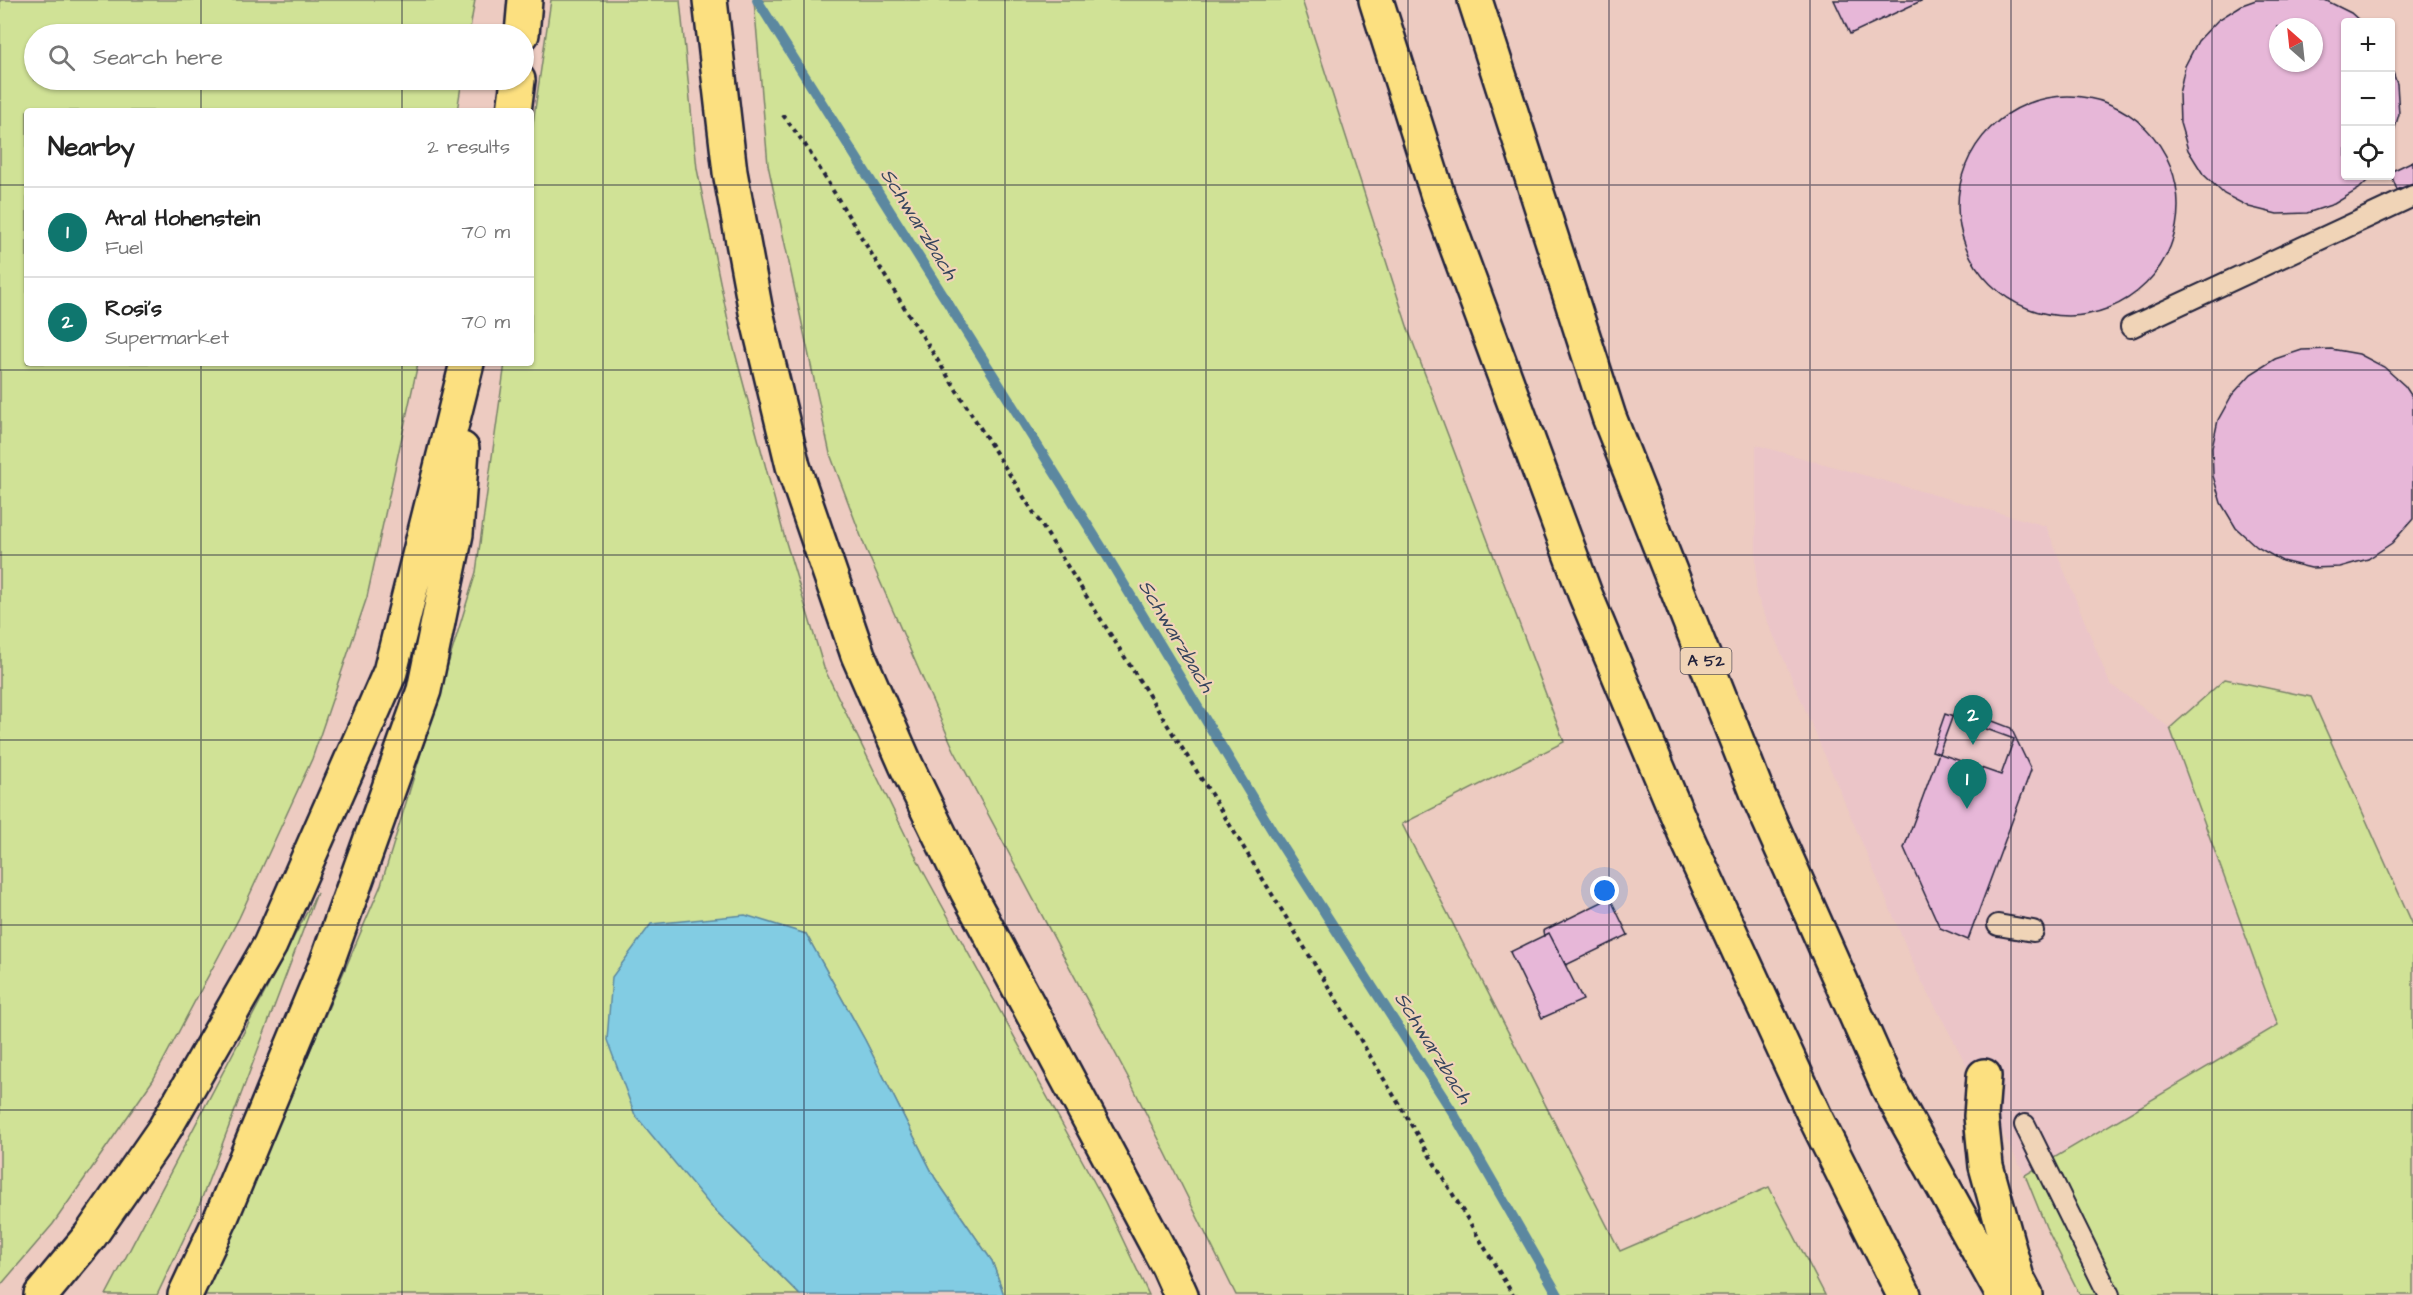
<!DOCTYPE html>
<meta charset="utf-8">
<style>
:root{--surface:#fff;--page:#f6f6f6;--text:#222;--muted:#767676;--line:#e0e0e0;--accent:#0f766e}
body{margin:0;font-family:"Architects Daughter",sans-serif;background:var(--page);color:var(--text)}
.controls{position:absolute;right:18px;top:18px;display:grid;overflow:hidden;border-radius:6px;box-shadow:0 2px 4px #0004}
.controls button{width:54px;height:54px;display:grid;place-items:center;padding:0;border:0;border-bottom:2px solid var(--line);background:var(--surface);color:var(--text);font:30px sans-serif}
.compass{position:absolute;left:2269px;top:18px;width:54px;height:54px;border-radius:50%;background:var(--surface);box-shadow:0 2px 4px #0004;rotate:333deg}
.you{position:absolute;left:1605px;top:891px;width:21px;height:21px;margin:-15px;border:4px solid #fff;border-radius:50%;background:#1a73e8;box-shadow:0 0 0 9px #1a73e833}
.badge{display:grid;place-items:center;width:39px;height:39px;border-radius:50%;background:var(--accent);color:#fff;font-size:20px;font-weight:700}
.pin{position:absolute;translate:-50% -50px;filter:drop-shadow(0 2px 3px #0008)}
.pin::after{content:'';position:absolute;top:32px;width:21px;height:18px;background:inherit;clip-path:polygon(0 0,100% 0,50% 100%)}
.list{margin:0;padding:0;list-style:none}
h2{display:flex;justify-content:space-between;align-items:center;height:78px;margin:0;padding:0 24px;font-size:26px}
h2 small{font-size:20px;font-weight:400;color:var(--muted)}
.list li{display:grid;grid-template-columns:39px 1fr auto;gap:18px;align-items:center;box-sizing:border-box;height:90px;padding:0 24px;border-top:2px solid var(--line)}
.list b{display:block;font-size:22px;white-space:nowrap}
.list p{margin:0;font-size:20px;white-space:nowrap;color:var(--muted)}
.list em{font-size:20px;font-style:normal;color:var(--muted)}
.icon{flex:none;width:33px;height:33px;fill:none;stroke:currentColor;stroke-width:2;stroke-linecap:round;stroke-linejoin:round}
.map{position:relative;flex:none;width:2413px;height:1295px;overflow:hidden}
.search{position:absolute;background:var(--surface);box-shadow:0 2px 4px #0004;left:24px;top:24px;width:510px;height:66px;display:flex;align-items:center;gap:15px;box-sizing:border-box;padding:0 21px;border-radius:33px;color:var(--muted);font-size:22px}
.panel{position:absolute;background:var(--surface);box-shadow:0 2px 4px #0004;left:24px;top:108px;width:510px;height:258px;border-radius:6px}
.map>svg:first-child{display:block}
.built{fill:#ebc5c8}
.green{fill:#d0e296;stroke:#798268;stroke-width:1.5}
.water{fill:#82cce3;stroke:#5c88a0;stroke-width:1.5}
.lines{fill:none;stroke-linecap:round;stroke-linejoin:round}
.stream{stroke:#5c88a0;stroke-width:10}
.building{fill:#e7b7d8;stroke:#22223b;stroke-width:1.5;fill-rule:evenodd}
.lane-casing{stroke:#22223b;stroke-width:24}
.highway-casing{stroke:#22223b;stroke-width:38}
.path{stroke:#22223b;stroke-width:4;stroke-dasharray:4.5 4.5;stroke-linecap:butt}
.lane{stroke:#f0d4b7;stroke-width:20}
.highway{stroke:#fce080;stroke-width:33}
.grid{fill:none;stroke:#22223b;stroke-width:1.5;stroke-opacity:0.55}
.labels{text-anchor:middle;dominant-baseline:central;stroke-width:4.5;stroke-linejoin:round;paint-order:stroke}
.shield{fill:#f0d4b7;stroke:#605760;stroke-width:1.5}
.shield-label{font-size:16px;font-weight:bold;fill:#22223b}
.water-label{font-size:20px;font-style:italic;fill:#35445d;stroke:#f0d4b7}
</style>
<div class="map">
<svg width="2413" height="1295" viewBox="0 0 2413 1295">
<rect width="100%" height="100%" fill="#edcbc1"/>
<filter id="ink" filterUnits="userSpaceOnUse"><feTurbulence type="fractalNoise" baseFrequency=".0167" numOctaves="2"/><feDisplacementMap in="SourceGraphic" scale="12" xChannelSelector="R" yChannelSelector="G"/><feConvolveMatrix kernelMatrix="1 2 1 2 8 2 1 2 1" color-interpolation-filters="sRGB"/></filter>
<g filter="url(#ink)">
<path class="built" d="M 1756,445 L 2046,526 L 2110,684 L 2170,728 L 2278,1025 L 2025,1175 L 1917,972 L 1756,594 Z"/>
<path class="green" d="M 0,0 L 475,0 L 469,34 L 34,34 L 34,80 L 462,80 L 457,111 L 27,111 L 27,363 L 418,363 L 367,597 L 312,759 L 239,918 L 153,1080 L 53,1224 L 0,1286 Z
M 551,0 L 680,0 L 697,169 L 733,345 L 785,539 L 824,668 L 922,869 L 1105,1202 L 1149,1295 L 1004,1295 L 992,1261 L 935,1178 L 865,1040 L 806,934 L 709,1204 L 800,1295 L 201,1295 L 237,1221 L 381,885 L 476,572 L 505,363 L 531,363 L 531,137 Z
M 754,0 L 1302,0 L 1409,332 L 1564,742 L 1402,824 L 1620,1251 L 1769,1187 L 1825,1295 L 1236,1295 L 1129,1079 L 954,750 L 865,547 L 830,454 L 768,165 Z
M 2225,679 L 2311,697 L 2413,925 L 2413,1295 L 2080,1295 L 2046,1227 L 2025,1175 L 2278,1025 L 2170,728 Z
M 317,893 L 197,1211 L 157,1295 L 106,1295 Z"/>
<path class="water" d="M 745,915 L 806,934 L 865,1040 L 935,1178 L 992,1261 L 1004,1295 L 800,1295 L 709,1204 L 635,1115 L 607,1040 L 612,977 L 651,924 Z"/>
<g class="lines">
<path class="stream" d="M 757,0 L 1104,551 L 1273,832 L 1452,1111 L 1558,1295"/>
</g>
<path class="building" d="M 1834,0 L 1923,0 L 1850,34 Z
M 2256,0 L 2325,0 L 2351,13 L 2361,22 L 2346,22 L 2346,176 L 2372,176 L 2359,189 L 2334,204 L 2307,213 L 2277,214 L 2249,207 L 2224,194 L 2203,174 L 2188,150 L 2180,123 L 2179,94 L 2185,66 L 2198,41 L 2218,20 L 2242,5 ZM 2278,27 L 2314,27 L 2314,63 L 2278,63 Z
M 2390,64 L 2397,84 L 2399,114 L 2390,145 Z
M1958 206a110 110 0 1 1 220 0a110 110 0 1 1-220 0Z
M 2413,161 L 2413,183 L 2397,190 L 2390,172 Z
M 2331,349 L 2359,354 L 2384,367 L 2405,386 L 2413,398 L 2413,519 L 2392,543 L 2368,559 L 2340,567 L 2311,568 L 2282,561 L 2257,547 L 2236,528 L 2221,503 L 2213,476 L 2212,448 L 2218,420 L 2232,395 L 2251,374 L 2275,359 L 2302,350 Z
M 1956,707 L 2011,728 L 2031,770 L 1968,940 L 1940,928 L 1904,848 Z
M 1945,714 L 2014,739 L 2001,775 L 1932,751 Z
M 1610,898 L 1628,935 L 1566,965 L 1549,933 L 1544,936 L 1543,931 Z
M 1549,933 L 1583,1000 L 1542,1018 L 1510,952 Z"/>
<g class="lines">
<g class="lane-casing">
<path id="lane" d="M 2131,327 L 2413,196
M 1998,925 L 2033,931
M 2025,1125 L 2109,1295"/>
</g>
<g class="highway-casing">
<path id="highway" d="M 710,0 L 730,172 L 756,312 L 793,466 L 858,655 L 906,765 L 967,891 L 1168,1266 L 1181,1295
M 1376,0 L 1438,196 L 1585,594 L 1687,838 L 1816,1119 L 1904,1295
M 1475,0 L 1609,417 L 1759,797 L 1888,1087 L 2003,1295
M 522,34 L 525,0
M 514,111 L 518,80
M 1984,1076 L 1981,1116 L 1986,1166 L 2017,1278 L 2026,1295
M 41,1295 L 90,1236 L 165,1128 L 270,945 L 390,672 L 467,363
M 185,1295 L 221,1218 L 327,962 L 424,690 L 456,534 L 462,449"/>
</g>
<path class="path" d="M 783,115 L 804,143 L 899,299 L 1211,794 L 1348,1019 L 1513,1295"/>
<use href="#lane" class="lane"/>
<use href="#highway" class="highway"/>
</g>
</g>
<path class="grid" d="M 201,0 L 201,34M 402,0 L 402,34M 603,0 L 603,1295M 804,0 L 804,1295M 1005,0 L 1005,1295M 1206,0 L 1206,1295M 1408,0 L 1408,1295M 1609,0 L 1609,1295M 1810,0 L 1810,1295M 2011,0 L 2011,1295M 2212,0 L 2212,1295M 201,80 L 201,111M 402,80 L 402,111M 0,185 L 27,185M 531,185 L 2413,185M 201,363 L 201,1295M 402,363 L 402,1295M 0,370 L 2413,370M 0,555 L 2413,555M 0,740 L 2413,740M 0,925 L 2413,925M 0,1110 L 2413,1110"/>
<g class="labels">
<rect class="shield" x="1680.5" y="648" width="51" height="26" rx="4.5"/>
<g class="shield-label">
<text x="1706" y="661">A 52</text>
</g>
<g class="water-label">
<text transform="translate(919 224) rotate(58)">Schwarzbach</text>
<text transform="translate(1176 636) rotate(59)">Schwarzbach</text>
<text transform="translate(1433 1048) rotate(58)">Schwarzbach</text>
</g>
</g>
</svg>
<div class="controls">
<button>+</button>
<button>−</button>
<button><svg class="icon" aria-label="locate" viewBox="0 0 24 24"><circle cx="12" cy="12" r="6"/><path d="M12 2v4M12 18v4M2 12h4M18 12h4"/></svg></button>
</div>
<svg class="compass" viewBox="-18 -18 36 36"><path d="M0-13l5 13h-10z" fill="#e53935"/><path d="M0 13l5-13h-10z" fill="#767676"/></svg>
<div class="you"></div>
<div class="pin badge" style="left:1967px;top:809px">1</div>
<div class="pin badge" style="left:1973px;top:745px">2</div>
<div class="search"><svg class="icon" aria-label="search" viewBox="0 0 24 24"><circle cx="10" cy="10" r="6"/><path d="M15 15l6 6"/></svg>Search here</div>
<section class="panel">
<h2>Nearby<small>2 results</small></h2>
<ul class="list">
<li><span class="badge">1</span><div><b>Aral Hohenstein</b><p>Fuel</p></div><em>70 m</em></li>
<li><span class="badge">2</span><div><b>Rosi's</b><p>Supermarket</p></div><em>70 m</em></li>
</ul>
</section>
</div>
